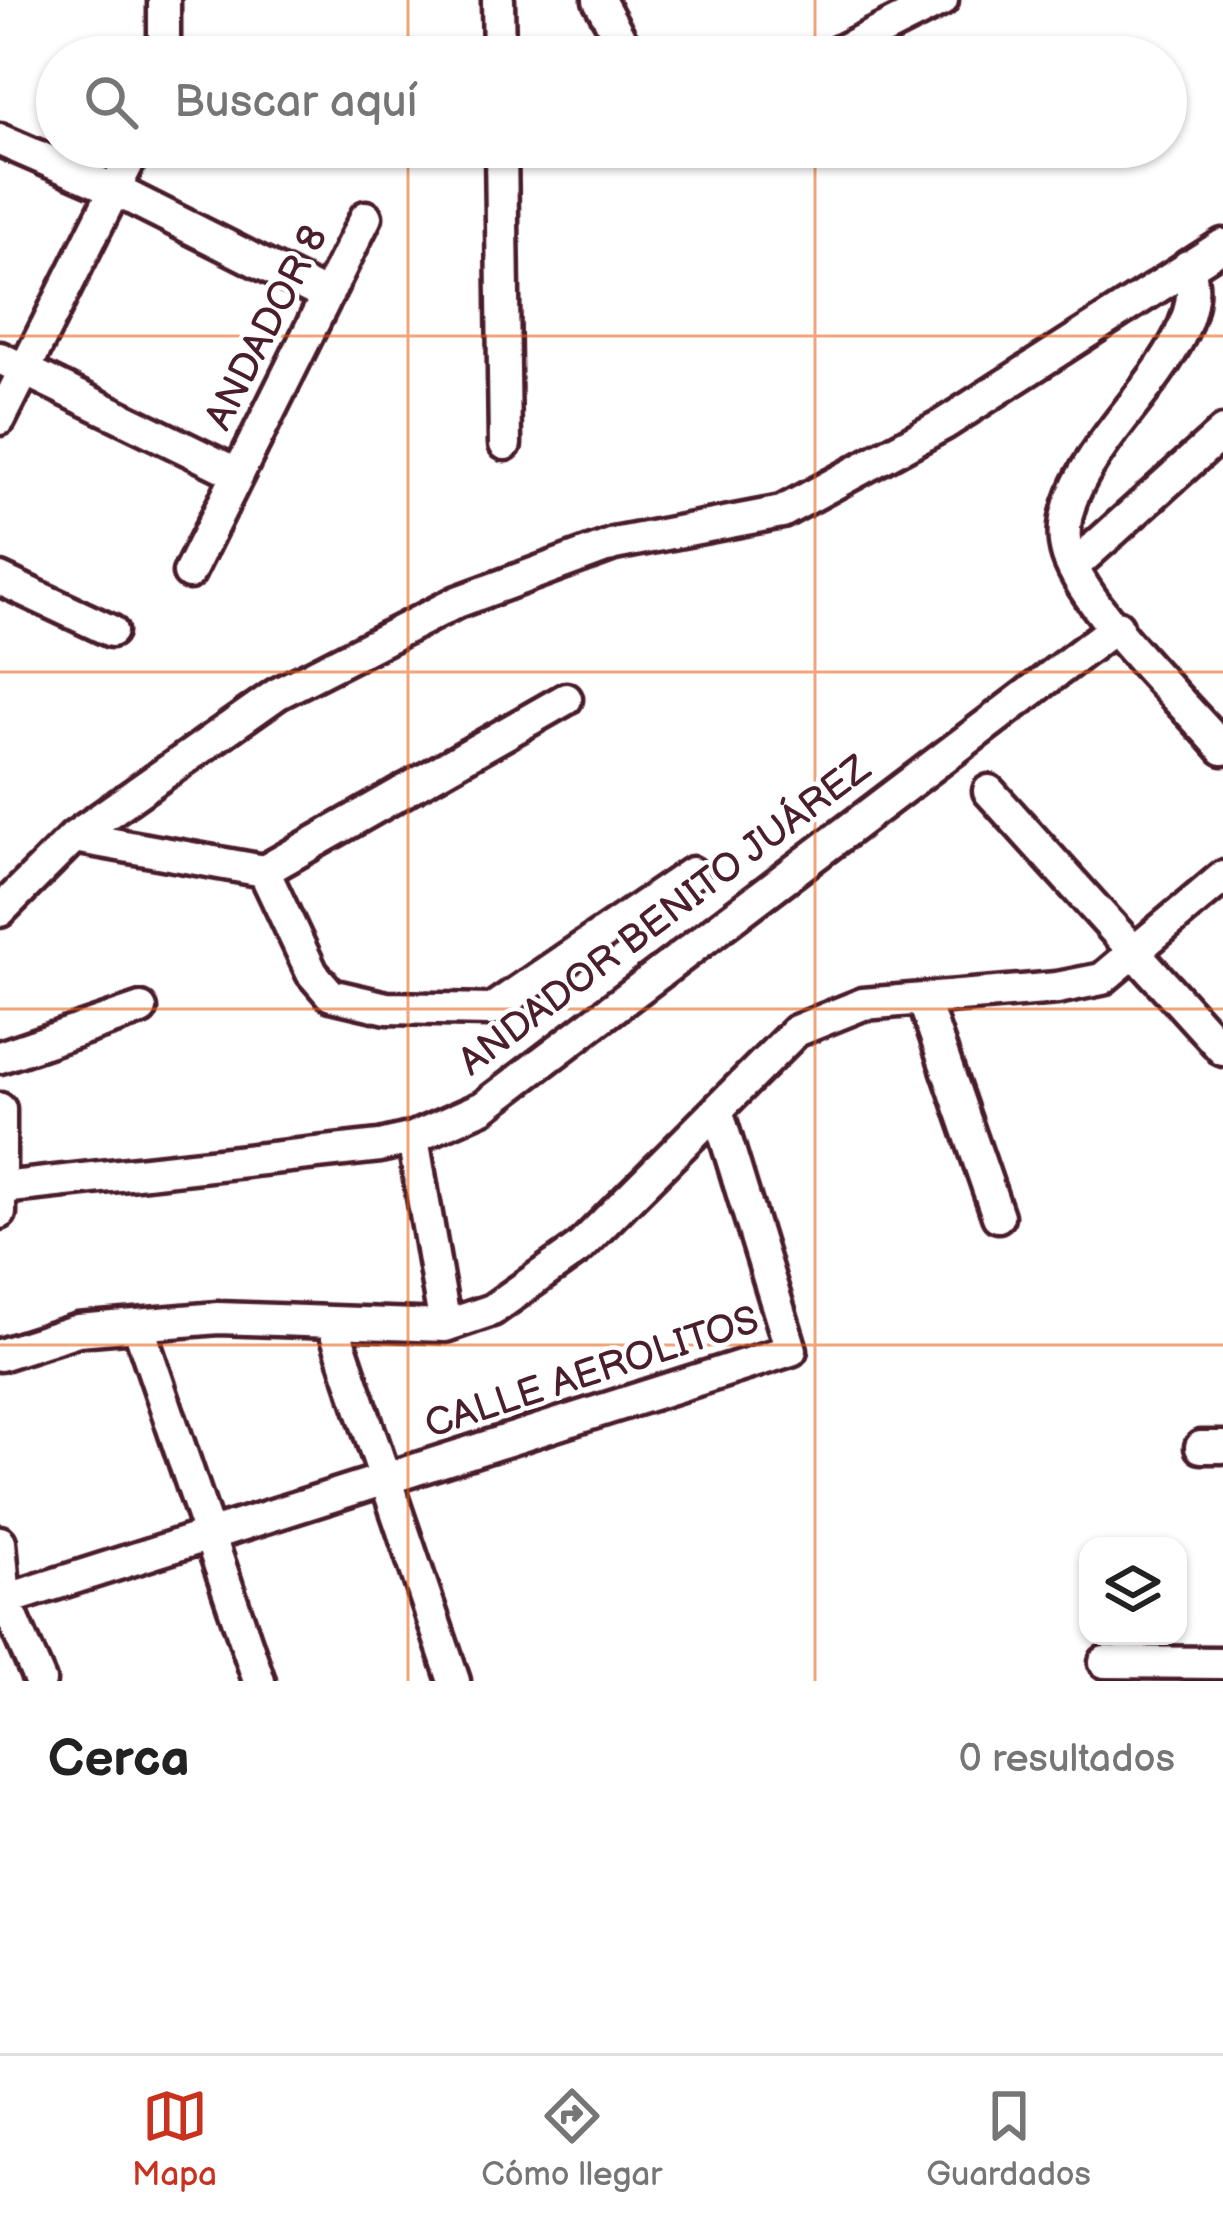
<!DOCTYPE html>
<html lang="es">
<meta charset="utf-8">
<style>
:root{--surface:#fff;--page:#f6f6f6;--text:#222;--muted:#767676;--line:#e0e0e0;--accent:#c8321e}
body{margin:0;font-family:"Balsamiq Sans",sans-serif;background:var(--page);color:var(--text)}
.controls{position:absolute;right:36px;bottom:36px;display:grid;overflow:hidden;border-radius:24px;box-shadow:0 3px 9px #0004}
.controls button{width:108px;height:108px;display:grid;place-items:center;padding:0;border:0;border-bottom:3px solid var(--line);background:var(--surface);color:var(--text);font:60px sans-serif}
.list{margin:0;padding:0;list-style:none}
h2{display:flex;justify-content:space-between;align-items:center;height:156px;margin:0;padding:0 48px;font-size:51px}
h2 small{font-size:39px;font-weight:400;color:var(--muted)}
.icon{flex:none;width:66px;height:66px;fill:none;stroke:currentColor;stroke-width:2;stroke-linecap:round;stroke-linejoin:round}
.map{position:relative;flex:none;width:1223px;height:1681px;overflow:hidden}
.search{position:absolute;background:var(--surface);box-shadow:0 3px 9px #0004;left:36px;right:36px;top:36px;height:132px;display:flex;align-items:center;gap:30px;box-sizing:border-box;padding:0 42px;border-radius:66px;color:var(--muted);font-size:45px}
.sheet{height:372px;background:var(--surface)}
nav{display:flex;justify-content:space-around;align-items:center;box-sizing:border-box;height:168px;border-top:3px solid var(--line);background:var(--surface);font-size:33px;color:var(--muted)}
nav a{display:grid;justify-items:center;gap:6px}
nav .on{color:var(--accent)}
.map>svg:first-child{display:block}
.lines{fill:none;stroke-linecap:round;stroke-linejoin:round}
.minor-casing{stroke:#4a1f2b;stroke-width:39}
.minor{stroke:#fff;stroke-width:30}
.grid{fill:none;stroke:#e8590c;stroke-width:3;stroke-opacity:0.55}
.labels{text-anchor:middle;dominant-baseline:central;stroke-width:9;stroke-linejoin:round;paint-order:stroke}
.street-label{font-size:39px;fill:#4a1f2b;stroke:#fff}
</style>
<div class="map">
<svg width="1223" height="1681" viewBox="0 0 1223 1681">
<rect width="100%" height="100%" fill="#fff"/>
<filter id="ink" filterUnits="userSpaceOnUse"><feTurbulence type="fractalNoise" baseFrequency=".00833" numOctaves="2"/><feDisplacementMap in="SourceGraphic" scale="24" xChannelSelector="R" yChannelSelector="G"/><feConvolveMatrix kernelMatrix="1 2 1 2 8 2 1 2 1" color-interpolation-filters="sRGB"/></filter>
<g filter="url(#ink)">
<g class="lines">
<g class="minor-casing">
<path id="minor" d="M 164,0 L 164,57
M 498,0 L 499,57
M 599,0 L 630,57
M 829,57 L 942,0
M 0,140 L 113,189 L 326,296
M 501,147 L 505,444
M 1188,266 C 1223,356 1037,461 1068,556 C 1086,610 1183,702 1223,749
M 0,358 L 236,473
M 0,419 L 136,147
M 1074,566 L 1223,432
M 189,573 L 366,217
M 0,579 L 111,631
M 989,791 L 1223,1050
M 74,837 L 264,871 L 312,973 L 331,995 L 387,1008 L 491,1010 L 692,873
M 264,871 L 566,699
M 0,911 L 74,837 L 277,694 L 457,602 L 614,544 L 782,512 L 944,424 L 1223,245
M 923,999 L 998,1216
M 0,1057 L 141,1009
M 0,1109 L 0,1213
M 413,1138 L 445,1326
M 2,1188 L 380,1146 L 413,1138 L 483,1107 L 1117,626
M 138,1325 L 259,1681
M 333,1325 L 454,1681
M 0,1355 L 78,1330 L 218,1318 L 445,1326 L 492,1310 L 579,1248 L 796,1031 L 863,1004 L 1057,988 L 1102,979 L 1223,877
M 1201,1447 L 1223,1447
M 0,1542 L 5,1600 L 40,1681
M 5,1600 L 791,1350 L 717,1110
M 1105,1662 L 1223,1663"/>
</g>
<use href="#minor" class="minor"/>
</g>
</g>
<path class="grid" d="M 408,0 L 408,57M 815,0 L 815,57M 408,147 L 408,1681M 815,147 L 815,1681M 0,336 L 1223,336M 0,672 L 1223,672M 0,1009 L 1223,1009M 0,1345 L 1223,1345"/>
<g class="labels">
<g class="street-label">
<text transform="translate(267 328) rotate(-63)">ANDADOR 8</text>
<text transform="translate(665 916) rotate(-37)">ANDADOR BENITO JUÁREZ</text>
<text transform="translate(592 1373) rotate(-18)">CALLE AEROLITOS</text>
</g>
</g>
</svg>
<div class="controls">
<button><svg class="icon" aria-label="layers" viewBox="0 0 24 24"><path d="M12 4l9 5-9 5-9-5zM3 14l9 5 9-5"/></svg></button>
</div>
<div class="search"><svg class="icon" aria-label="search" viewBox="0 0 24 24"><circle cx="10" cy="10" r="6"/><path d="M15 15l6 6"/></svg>Buscar aquí</div>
</div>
<section class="sheet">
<h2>Cerca<small>0 resultados</small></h2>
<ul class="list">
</ul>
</section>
<nav>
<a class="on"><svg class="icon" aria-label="map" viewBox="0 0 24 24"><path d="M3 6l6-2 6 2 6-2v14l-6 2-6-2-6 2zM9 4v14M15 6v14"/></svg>Mapa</a>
<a><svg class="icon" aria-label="directions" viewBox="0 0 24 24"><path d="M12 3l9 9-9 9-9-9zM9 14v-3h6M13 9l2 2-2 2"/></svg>Cómo llegar</a>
<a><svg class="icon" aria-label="saved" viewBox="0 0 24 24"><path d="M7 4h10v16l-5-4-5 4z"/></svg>Guardados</a>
</nav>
